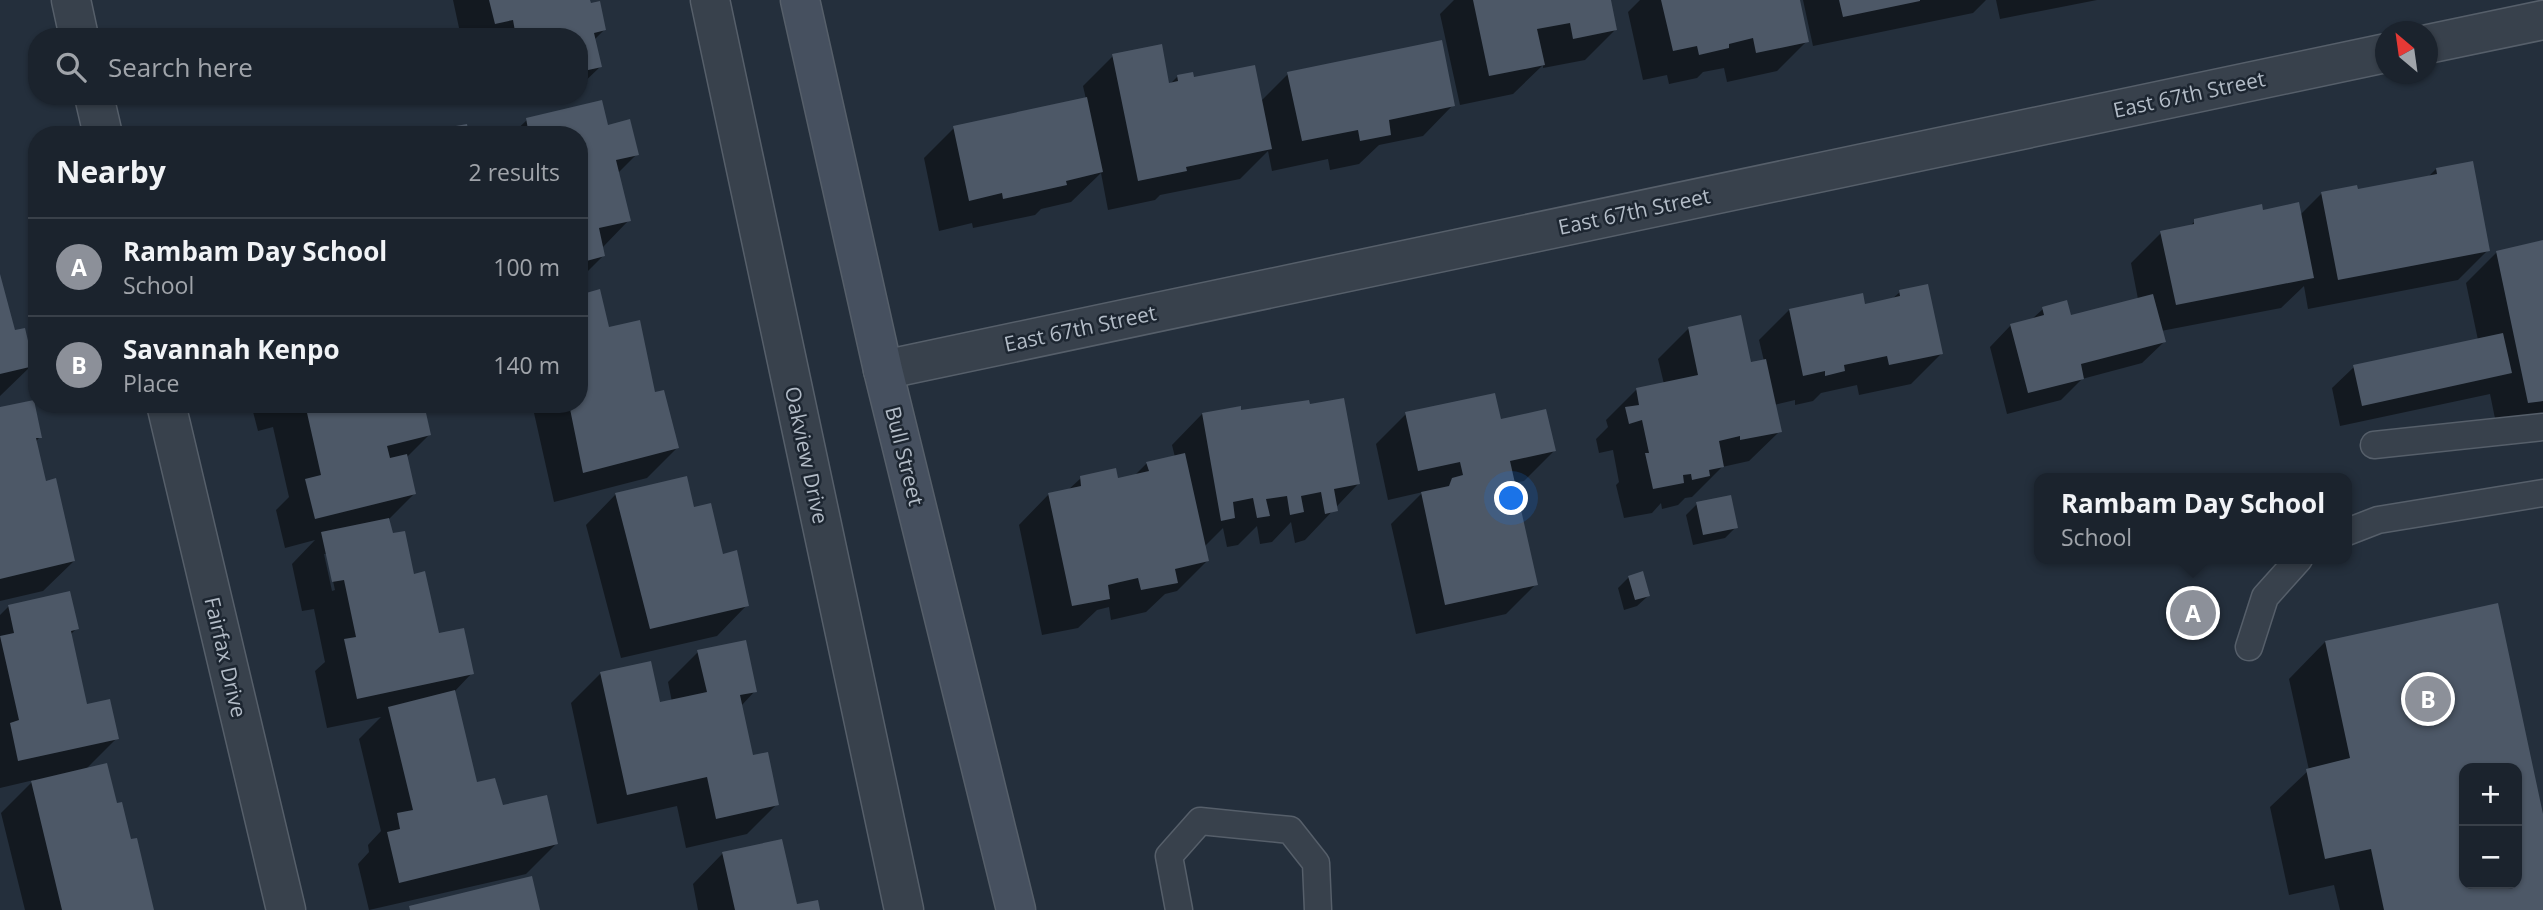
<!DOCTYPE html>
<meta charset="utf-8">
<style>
:root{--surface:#1b232d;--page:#282f39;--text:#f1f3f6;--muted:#a0a4aa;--line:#394049;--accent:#8c9099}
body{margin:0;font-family:"Open Sans",sans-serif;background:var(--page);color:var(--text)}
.controls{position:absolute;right:21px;bottom:21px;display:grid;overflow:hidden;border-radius:14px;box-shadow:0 2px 5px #0004}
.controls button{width:63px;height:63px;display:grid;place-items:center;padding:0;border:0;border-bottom:2px solid var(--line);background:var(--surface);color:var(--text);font:35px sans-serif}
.compass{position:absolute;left:2375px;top:21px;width:63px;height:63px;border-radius:50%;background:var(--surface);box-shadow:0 2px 5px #0004;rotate:331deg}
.you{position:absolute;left:1512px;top:499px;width:24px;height:24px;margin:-18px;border:5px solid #fff;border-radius:50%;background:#1a73e8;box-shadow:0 0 0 10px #1a73e833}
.badge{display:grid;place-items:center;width:46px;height:46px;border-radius:50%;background:var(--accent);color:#fff;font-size:23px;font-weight:700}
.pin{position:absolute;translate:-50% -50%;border:4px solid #fff;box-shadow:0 2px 7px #0006}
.popup{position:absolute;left:2034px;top:473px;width:318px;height:91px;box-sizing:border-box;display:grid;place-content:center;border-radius:14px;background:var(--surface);filter:drop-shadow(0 2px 5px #0005);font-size:23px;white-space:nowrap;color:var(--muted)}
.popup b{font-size:26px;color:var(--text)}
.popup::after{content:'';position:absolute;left:50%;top:100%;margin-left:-14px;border:14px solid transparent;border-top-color:var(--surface)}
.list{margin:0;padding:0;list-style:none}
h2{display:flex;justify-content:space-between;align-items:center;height:91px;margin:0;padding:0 28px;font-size:30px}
h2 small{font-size:23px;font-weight:400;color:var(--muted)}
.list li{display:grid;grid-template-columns:46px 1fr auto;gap:21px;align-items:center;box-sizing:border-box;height:98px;padding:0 28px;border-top:2px solid var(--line)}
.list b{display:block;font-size:26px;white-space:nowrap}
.list p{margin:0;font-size:23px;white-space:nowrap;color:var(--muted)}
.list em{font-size:23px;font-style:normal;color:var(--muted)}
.icon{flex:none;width:38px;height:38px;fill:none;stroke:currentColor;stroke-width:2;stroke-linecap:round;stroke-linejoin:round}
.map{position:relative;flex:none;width:2543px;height:910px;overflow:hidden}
.search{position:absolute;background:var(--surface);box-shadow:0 2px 5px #0004;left:28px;top:28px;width:560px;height:77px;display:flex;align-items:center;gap:18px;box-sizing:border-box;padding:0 24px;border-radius:28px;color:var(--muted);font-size:26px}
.panel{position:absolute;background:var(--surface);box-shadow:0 2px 5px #0004;left:28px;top:126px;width:560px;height:287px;border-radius:28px}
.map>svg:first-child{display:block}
.shadow{fill:#0007;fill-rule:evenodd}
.building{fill:#4d5867;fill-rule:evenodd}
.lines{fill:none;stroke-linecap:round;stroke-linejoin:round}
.lane-casing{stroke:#565f6a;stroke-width:29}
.street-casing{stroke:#565f6a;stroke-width:41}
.secondary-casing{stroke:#565f6a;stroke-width:41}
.lane{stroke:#38414c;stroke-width:26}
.street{stroke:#38414c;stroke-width:38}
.secondary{stroke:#46505f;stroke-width:38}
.labels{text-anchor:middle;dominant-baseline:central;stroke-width:5;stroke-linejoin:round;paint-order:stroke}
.street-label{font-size:21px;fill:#b3bcc7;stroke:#1d2631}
</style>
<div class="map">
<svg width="2543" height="910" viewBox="0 0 2543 910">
<rect width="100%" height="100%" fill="#242f3c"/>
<path class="shadow" d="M 453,0 L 589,0 L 604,30 L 594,40 L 600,67 L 579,87 L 579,37 L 461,37 Z
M 1454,0 L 1609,0 L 1615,30 L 1585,60 L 1543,68 L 1543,65 L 1513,94 L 1460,105 L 1440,14 Z
M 1640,0 L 1798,0 L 1807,41 L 1777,71 L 1727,82 L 1724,68 L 1703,72 L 1697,78 L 1669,84 L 1667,75 L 1643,80 L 1628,12 Z
M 1803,0 L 1986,0 L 1973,13 L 1813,46 Z
M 1996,0 L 2097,0 L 2000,19 Z
M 1113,56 L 1168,86 L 1177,77 L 1192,79 L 1260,102 L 1288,74 L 1453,105 L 1423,136 L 1379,145 L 1359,164 L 1330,170 L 1328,159 L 1272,171 L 1268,151 L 1240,179 L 1160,195 L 1155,200 L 1108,210 L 1101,173 L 1071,202 L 1041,209 L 1035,215 L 973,228 L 972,223 L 939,231 L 924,158 L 954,128 L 1086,99 L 1083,86 Z
M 535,96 L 570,96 L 536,103 Z
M 527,120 L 606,127 L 637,154 L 618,173 L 629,220 L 602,248 L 603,256 L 579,280 L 579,135 L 511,135 Z
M 2436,169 L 2488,250 L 2458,280 L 2308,309 L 2304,286 L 2281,308 L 2161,331 L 2164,342 L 2142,363 L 2082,379 L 2061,400 L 2007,414 L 1990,347 L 2011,325 L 2031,320 L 2043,309 L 2070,317 L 2138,299 L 2131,263 L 2161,233 L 2189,227 L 2195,221 L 2262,212 L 2299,216 L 2322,193 L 2356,191 L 2428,177 Z
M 2543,242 L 2543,424 L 2498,433 L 2490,394 L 2340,426 L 2332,388 L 2354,367 L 2478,340 L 2466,283 L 2496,253 Z
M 0,277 L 13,332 L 32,365 L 0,396 Z
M 1900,292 L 1941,354 L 1911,384 L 1859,395 L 1857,385 L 1821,393 L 1813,401 L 1795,405 L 1795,400 L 1774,405 L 1780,431 L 1749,461 L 1722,467 L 1692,497 L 1685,498 L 1678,505 L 1662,509 L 1661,503 L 1652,513 L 1624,518 L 1616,485 L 1619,482 L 1613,450 L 1599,453 L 1596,439 L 1608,427 L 1606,420 L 1636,390 L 1664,384 L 1658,359 L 1689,328 L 1750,364 L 1764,361 L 1759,340 L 1789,310 L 1864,306 L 1892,299 Z
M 608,329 L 654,394 L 677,448 L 647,478 L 554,502 L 532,404 L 579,404 Z
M 251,404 L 422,404 L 429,435 L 406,458 L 414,494 L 388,520 L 391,535 L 412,576 L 438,635 L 472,673 L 454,692 L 476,784 L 502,807 L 557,843 L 526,874 L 369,910 L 358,864 L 369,852 L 368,845 L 381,831 L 359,739 L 381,717 L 327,728 L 315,671 L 325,662 L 314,609 L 302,611 L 292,564 L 315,540 L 285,548 L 276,510 L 289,497 L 273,427 L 258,431 ZM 324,554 L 327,554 L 335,590 L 332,591 Z
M 0,409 L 40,437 L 35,442 L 45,483 L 74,561 L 43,591 L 0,601 Z
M 1240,412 L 1358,484 L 1305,540 L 1295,543 L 1291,522 L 1272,542 L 1260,544 L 1257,526 L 1238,545 L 1227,547 L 1223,528 L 1204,547 L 1207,561 L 1177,591 L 1165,594 L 1146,612 L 1111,620 L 1109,607 L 1097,610 L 1078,628 L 1042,635 L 1019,525 L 1049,494 L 1068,490 L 1081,478 L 1117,480 L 1134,476 L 1147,463 L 1175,457 L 1172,445 L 1202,414 Z
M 1406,414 L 1499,421 L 1554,451 L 1524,481 L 1513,483 L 1536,584 L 1506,614 L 1416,634 L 1391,524 L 1423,492 L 1388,500 L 1376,444 Z
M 616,494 L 692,509 L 722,556 L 747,605 L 717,636 L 621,658 L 586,525 Z
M 1697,504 L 1736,527 L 1725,538 L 1693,545 L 1686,515 Z
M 1629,577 L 1648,596 L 1637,606 L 1624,610 L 1618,588 Z
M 2497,605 L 2543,822 L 2543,910 L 2340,910 L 2334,885 L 2289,895 L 2270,807 L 2309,770 L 2289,679 L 2325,642 ZM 2464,768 L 2517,768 L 2517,884 L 2464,884 Z
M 9,606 L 77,628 L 70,635 L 86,706 L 117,738 L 86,769 L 116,805 L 153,910 L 25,910 L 1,813 L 34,780 L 0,788 L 0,615 Z
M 698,652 L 755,691 L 741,706 L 752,757 L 777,804 L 747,834 L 686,848 L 677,806 L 597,824 L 571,703 L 601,673 L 659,705 L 672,702 L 668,682 Z
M 723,853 L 796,906 L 819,910 L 698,910 L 693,884 Z"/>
<path class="building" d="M 489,0 L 590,0 L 591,3 L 600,1 L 606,30 L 594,33 L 602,67 L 579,72 L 579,37 L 516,37 L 513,20 L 495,24 Z
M 1473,0 L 1611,0 L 1617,30 L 1573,39 L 1570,23 L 1537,29 L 1545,65 L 1489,76 Z
M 1661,0 L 1800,0 L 1809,42 L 1756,53 L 1753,38 L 1729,44 L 1729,48 L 1699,55 L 1697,46 L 1673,51 Z
M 1839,0 L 1920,0 L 1920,1 L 1843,17 Z
M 1442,40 L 1455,106 L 1389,120 L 1391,135 L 1360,141 L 1358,130 L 1302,141 L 1287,72 Z
M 1162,44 L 1169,83 L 1178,81 L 1177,75 L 1193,72 L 1194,77 L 1255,65 L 1272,149 L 1186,167 L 1187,171 L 1138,181 L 1112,54 Z
M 1087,97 L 1103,172 L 1066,181 L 1067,185 L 1003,199 L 1002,193 L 969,201 L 953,126 Z
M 602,100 L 608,125 L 630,119 L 639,155 L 616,160 L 631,221 L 599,228 L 605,256 L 579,263 L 579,135 L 529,135 L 526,118 Z
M 467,124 L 469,135 L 440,135 L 439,129 Z
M 2473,161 L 2490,251 L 2338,280 L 2321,192 L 2357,185 L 2358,189 L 2437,174 L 2436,168 Z
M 2299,202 L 2314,278 L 2176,305 L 2160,231 L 2194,224 L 2194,219 L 2262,204 L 2263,210 Z
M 2543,240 L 2543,401 L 2528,403 L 2496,251 Z
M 0,274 L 15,330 L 25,328 L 34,366 L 0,374 Z
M 1928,284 L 1943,354 L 1889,365 L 1887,356 L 1844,365 L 1845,371 L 1825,376 L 1825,371 L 1803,376 L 1789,309 L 1863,293 L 1865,304 L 1900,296 L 1899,290 Z
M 600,289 L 609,327 L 640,320 L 655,392 L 664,390 L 679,448 L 583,473 L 569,404 L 579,404 L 579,295 Z
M 2153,294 L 2166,342 L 2081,364 L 2084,379 L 2028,393 L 2010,324 L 2044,315 L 2042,307 L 2067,300 L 2071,315 Z
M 1741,315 L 1751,362 L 1766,359 L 1782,432 L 1740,440 L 1740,436 L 1719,441 L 1724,467 L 1709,470 L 1710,476 L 1692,480 L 1691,474 L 1683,475 L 1684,483 L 1653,489 L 1645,453 L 1649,453 L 1642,420 L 1629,424 L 1625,407 L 1639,405 L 1636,388 L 1698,375 L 1688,327 Z
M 2503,333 L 2512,373 L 2362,406 L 2353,365 Z
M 1495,393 L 1501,419 L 1546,409 L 1556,451 L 1510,461 L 1538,585 L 1445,605 L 1421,492 L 1449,486 L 1452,478 L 1463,475 L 1460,462 L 1418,471 L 1405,412 Z
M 1344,398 L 1360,484 L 1334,489 L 1338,511 L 1325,514 L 1321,492 L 1301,496 L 1304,512 L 1290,515 L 1287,496 L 1266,499 L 1270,516 L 1257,518 L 1253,498 L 1233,502 L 1235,518 L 1221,521 L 1202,413 L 1241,406 L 1241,410 L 1309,400 L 1310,404 Z
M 34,400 L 42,438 L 36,438 L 46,481 L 56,478 L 75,561 L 0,579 L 0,407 Z
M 305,404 L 424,404 L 431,435 L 387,446 L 390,458 L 407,454 L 416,494 L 315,519 L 305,479 L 321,475 Z
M 1185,453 L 1209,561 L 1175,569 L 1178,583 L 1141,590 L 1138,578 L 1116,583 L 1108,585 L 1110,599 L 1072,606 L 1048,493 L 1081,486 L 1080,476 L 1116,468 L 1118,478 L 1149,471 L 1146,462 Z
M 687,476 L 694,507 L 711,503 L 723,554 L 737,550 L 749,606 L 650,629 L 615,493 Z
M 1731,495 L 1738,528 L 1703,535 L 1696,502 Z
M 389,518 L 393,533 L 405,531 L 414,574 L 425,571 L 439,633 L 464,628 L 474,674 L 357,699 L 344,639 L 356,637 L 344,580 L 332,582 L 321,532 Z
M 1643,571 L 1650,596 L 1635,600 L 1628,576 Z
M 70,591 L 79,629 L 71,631 L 87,704 L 110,699 L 119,739 L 18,761 L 10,723 L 19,720 L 0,636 L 14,633 L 8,605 Z
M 2498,603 L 2543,814 L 2543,910 L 2384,910 L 2371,849 L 2325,859 L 2306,769 L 2350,758 L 2325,641 ZM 2464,768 L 2517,768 L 2517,884 L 2464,884 Z
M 746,640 L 757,692 L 740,695 L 753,755 L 768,752 L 779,805 L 716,819 L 707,777 L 627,795 L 600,672 L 651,661 L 660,702 L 707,692 L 697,650 Z
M 455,690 L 477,782 L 495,778 L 503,805 L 547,795 L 558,844 L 399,883 L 387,832 L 400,829 L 397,813 L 413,810 L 388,707 Z
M 107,763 L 117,803 L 122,802 L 131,839 L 137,838 L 154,910 L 62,910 L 31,781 Z
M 782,839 L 797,904 L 818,900 L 820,910 L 735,910 L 722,852 Z
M 532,876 L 540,910 L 410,910 L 409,906 Z"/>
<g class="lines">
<g class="lane-casing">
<path id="lane" d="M 2374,445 L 2543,427
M 2347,532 L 2378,520 L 2543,493
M 2249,647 L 2265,597 L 2299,559
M 1179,910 L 1169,856 L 1200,821 L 1290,830 L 1316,863 L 1318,910"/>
</g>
<g class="street-casing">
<path id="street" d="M 71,0 L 79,37
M 710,0 L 904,910
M 2428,44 L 2543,20
M 94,96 L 103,135
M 883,370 L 2386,53
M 166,404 L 286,910"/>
</g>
<g class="secondary-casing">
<path id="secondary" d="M 800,0 L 883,370 L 1016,910"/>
</g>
<use href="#lane" class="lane"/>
<use href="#street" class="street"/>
<use href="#secondary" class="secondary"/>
</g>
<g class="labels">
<g class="street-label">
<text transform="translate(2189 94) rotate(-12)">East 67th Street</text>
<text transform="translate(1634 211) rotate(-12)">East 67th Street</text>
<text transform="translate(1080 328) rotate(-12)">East 67th Street</text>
<text transform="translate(807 455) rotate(78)">Oakview Drive</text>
<text transform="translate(905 456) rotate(76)">Bull Street</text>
<text transform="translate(226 657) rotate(77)">Fairfax Drive</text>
</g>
</g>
</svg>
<div class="controls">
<button>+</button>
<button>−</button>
</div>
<svg class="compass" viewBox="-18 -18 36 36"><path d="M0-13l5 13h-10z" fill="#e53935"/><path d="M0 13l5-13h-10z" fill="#a0a4aa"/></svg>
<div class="you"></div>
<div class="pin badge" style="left:2193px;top:613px">A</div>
<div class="popup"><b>Rambam Day School</b>School</div>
<div class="pin badge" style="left:2428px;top:699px">B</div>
<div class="search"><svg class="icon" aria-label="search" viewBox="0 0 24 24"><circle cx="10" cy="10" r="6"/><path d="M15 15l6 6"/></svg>Search here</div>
<section class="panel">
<h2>Nearby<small>2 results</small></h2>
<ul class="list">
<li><span class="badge">A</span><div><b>Rambam Day School</b><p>School</p></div><em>100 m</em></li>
<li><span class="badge">B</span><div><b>Savannah Kenpo</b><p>Place</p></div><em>140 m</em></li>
</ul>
</section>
</div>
